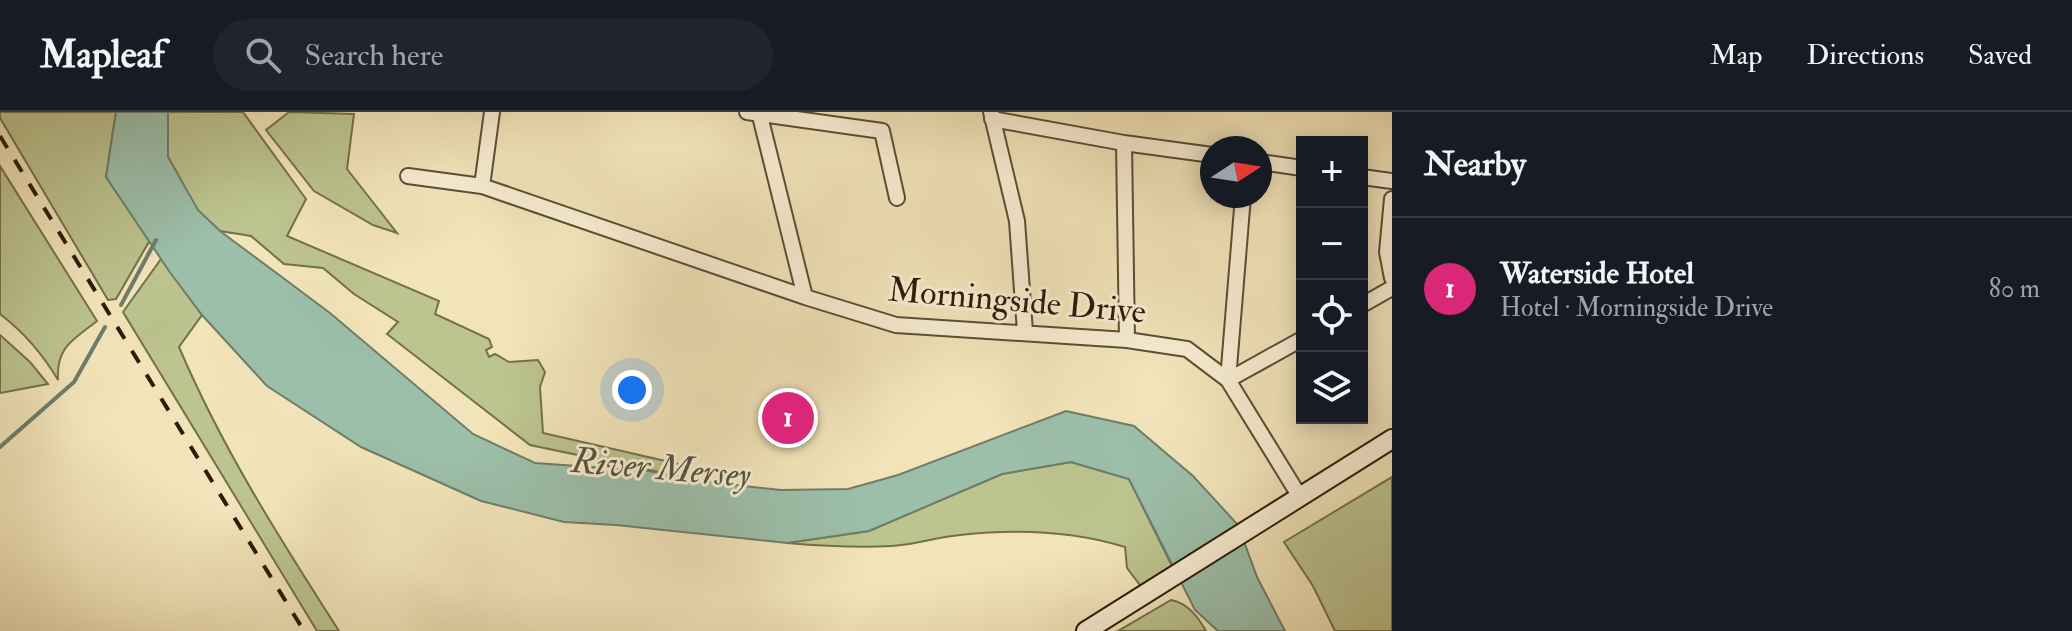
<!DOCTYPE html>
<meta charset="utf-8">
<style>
:root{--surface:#171b24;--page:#20242c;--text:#f1f3f6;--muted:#9ea1a6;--line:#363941;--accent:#db2777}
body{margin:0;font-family:"IM FELL Double Pica",serif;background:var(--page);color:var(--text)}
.controls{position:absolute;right:24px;top:24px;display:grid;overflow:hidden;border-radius:0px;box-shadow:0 4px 20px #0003}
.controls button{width:72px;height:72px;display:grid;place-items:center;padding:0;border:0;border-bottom:2px solid var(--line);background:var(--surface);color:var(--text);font:40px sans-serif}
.compass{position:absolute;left:1200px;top:24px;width:72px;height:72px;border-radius:50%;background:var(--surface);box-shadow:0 4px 20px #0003;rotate:78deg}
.you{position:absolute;left:632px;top:278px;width:28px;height:28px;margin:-20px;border:6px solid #fff;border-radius:50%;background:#1a73e8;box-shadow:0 0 0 12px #1a73e833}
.badge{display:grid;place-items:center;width:52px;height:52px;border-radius:50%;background:var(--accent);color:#fff;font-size:26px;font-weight:700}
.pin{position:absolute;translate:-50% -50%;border:4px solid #fff;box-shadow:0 2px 8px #0006}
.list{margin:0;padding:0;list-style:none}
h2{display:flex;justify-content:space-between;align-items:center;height:104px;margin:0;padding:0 32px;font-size:34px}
h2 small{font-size:26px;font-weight:400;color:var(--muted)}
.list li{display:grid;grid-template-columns:52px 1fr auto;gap:24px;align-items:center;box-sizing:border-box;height:144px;padding:0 32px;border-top:2px solid var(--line)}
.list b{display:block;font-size:30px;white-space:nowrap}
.list p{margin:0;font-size:26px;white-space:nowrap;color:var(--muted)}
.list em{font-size:26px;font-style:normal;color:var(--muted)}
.icon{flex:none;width:44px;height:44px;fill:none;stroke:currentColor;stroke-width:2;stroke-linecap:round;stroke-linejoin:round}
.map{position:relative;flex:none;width:1392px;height:519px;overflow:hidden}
header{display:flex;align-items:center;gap:48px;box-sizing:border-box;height:112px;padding:0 40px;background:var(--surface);border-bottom:2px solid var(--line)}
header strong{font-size:38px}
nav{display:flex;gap:44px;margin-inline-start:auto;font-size:28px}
.search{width:560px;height:72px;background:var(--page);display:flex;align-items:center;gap:20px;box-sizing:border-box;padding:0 28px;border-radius:44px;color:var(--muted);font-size:30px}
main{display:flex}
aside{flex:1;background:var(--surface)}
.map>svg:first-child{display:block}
.green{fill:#bcc48f;stroke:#74704c;stroke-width:2}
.water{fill:#9cbfaa;stroke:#6f7d69;stroke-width:2}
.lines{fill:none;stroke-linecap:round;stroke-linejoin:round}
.stream{stroke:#6f7d69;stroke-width:4}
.street-casing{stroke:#5d4d34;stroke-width:18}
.secondary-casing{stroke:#2b1b08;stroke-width:22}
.street{stroke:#f7edd2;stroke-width:14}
.secondary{stroke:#f7edd2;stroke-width:18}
.rail{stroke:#2b1b08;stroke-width:4;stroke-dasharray:14 14;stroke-linecap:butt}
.labels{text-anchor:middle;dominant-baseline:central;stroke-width:6;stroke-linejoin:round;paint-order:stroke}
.street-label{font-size:34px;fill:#2b1b08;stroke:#f7edd2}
.water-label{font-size:36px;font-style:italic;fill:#535441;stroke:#f7edd2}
</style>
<header>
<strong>Mapleaf</strong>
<div class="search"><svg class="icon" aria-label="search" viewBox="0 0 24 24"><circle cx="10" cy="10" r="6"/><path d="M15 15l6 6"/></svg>Search here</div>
<nav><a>Map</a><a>Directions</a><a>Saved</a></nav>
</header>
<main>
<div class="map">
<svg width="1392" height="519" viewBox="0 0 1392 519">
<rect width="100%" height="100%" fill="#f2e4ba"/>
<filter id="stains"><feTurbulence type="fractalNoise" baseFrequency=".0025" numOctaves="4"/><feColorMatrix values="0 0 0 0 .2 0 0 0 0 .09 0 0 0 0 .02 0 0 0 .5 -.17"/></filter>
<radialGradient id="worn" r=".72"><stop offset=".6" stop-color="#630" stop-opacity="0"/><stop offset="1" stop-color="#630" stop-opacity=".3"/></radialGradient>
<path class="green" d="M 0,0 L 116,0 L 106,65 L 150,128 L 116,187 L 108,188 L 0,6 Z
M 168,0 L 243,0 L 306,87 L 287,124 L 439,189 L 435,202 L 489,227 L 492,235 L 486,238 L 489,245 L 495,242 L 509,250 L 538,248 L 545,260 L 540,275 L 543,321 L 683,353 L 678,364 L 530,333 L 387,222 L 398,210 L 354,182 L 323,156 L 284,152 L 251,124 L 220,119 L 197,98 L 168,45 Z
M 289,0 L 354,2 L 347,57 L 397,121 L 373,113 L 314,79 L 266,18 Z
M 0,54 L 97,209 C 73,228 56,235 58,268 C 42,241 25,221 0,202 Z
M 161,147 L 202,203 L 179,235 C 222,336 280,427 339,519 L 317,519 L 123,200 Z
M 0,223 L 30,250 L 48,272 L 0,281 Z
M 1071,350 L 1129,367 L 1173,456 L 1142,476 L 1127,456 L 1125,435 C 1073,419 1014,417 960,423 C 937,425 915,433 892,434 C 857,436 822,434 787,431 L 869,419 L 1002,362 Z
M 1392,365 L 1392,519 L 1335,519 L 1313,474 L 1284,430 Z
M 1171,488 C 1188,491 1198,505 1206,519 L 1118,519 Z"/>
<path class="water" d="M 116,0 L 168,0 L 168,45 L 198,98 L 220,119 L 330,201 L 473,322 L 535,351 L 648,359 L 726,372 L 781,378 L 848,377 L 898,363 L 1066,299 L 1134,314 L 1193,364 L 1238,413 L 1257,465 L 1285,519 L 1218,519 L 1195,498 L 1129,367 L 1071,350 L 1002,362 L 869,419 L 787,431 L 616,413 L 564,410 L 481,389 L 361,335 L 267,274 L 202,203 L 169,159 L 106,65 Z"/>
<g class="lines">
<path class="stream" d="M 121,193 L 156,128
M 0,335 L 74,270 L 105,215"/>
<g class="street-casing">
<path id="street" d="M 747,0 L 882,19 L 897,86
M 759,0 L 805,185
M 991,0 L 1017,109 L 1025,220
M 992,7 L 1124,31 L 1212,43
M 1124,31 L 1127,228
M 1260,50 L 1302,56
M 408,64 L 482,74 L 805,185 L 896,213 L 1127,228 L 1187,237 L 1228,268 L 1300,385
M 1362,65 L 1392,69
M 482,74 L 492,0
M 1392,87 L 1387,140 L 1392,166
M 1362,193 L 1392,176
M 1228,268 L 1243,84
M 1228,268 L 1302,227"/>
</g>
<g class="secondary-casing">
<path id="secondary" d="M 1086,519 L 1392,327"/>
</g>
<use href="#street" class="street"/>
<use href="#secondary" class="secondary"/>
<path class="rail" d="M 0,24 L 304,519"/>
</g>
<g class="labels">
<g class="street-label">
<text transform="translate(1017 189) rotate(5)">Morningside Drive</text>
</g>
<g class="water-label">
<text transform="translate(661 356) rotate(5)">River Mersey</text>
</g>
</g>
<rect width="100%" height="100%" filter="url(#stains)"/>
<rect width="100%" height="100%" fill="url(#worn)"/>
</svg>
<div class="controls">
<button>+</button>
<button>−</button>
<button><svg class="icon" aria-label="locate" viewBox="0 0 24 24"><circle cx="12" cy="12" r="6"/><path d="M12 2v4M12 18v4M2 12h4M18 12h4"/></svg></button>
<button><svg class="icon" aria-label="layers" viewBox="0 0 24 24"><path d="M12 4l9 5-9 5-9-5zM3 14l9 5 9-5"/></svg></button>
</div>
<svg class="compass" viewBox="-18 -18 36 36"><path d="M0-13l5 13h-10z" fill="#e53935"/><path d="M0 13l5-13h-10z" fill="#9ea1a6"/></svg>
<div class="you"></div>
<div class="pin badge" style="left:788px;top:306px">1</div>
</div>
<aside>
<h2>Nearby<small></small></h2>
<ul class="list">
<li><span class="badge">1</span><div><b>Waterside Hotel</b><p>Hotel · Morningside Drive</p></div><em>80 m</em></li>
</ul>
</aside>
</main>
